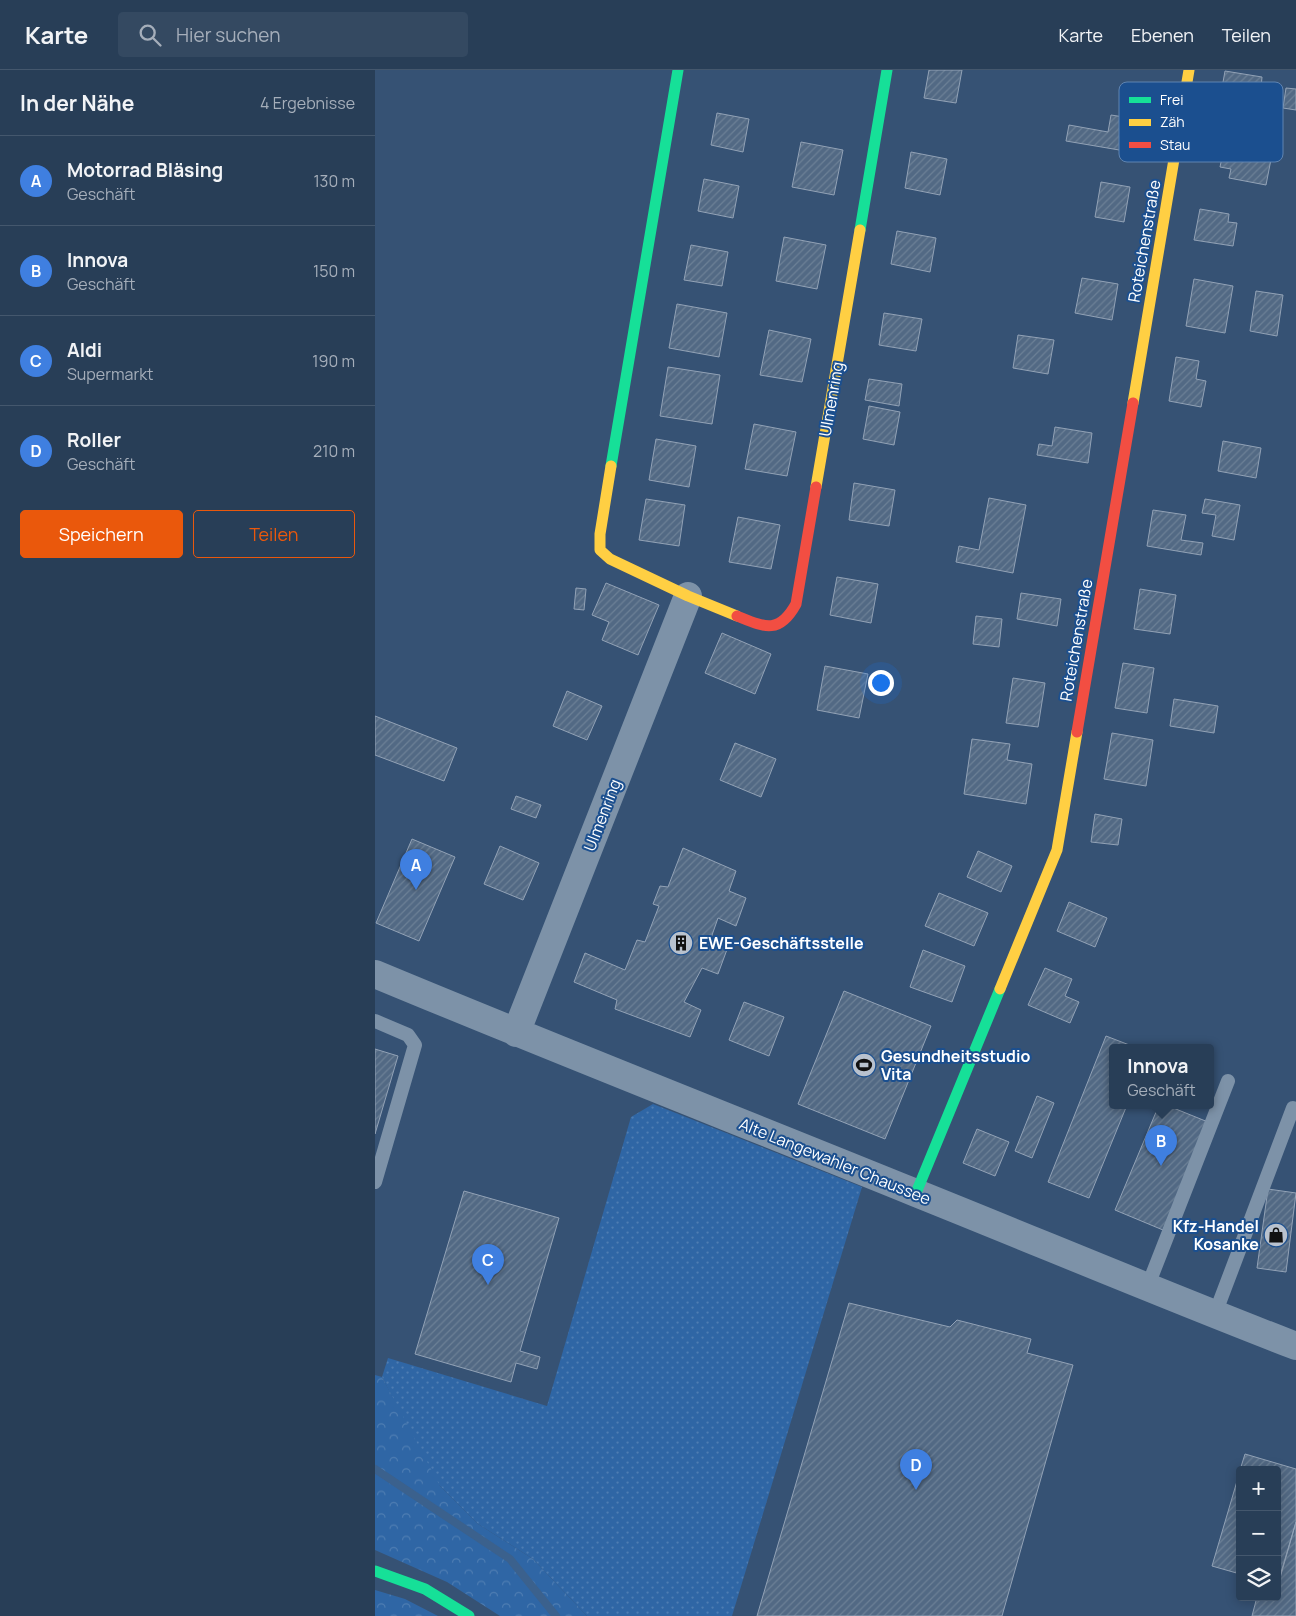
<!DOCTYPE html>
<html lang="de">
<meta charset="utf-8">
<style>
:root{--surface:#283e57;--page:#344961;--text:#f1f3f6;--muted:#a5aeba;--line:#44576d;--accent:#ea580c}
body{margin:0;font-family:Manrope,sans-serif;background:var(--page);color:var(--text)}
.controls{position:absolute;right:15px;bottom:15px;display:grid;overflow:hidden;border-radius:5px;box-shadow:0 2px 12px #0003}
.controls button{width:45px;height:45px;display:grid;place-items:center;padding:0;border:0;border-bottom:1px solid var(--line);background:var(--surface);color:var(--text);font:25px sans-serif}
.you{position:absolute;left:505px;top:612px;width:18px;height:18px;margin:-12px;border:4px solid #fff;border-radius:50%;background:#1a73e8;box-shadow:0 0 0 8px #1a73e833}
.badge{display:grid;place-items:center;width:32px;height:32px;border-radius:50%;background:var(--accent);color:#fff;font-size:16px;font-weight:700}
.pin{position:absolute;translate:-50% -41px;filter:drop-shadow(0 1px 2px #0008)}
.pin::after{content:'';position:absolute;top:26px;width:18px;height:15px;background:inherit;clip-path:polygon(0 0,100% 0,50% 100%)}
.popup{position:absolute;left:734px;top:974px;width:105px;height:65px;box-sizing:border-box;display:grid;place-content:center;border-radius:5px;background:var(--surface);filter:drop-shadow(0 1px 4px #0005);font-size:16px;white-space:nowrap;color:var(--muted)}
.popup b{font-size:19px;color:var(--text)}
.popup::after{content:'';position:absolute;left:50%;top:100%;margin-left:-10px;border:10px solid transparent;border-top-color:var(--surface)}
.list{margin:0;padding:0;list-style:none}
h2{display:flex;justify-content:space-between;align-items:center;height:65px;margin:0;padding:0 20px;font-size:21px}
h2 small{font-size:16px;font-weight:400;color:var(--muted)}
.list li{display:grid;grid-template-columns:32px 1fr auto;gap:15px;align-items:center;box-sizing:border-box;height:90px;padding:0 20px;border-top:1px solid var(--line)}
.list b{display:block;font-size:19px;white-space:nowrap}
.list p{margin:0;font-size:16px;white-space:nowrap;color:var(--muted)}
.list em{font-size:16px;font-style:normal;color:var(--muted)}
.actions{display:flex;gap:10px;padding:15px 20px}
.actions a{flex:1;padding:11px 0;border:1px solid var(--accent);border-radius:5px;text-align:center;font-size:18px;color:var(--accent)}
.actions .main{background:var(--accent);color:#fff}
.icon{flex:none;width:28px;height:28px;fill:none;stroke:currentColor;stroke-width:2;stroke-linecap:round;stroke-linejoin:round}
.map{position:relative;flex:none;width:921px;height:1546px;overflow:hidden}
header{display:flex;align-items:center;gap:30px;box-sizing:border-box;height:70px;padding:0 25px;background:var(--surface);border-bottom:1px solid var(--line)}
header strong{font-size:24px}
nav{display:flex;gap:28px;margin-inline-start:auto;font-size:18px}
.search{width:350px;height:45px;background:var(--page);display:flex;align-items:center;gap:12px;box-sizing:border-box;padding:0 18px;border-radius:5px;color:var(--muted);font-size:19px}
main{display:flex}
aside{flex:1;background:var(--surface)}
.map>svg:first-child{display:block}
.grass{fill:url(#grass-dots)}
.forest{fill:url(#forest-crowns)}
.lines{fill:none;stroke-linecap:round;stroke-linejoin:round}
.stream{stroke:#3b618d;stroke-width:8}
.building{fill:url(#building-hatch);stroke:#92a2b6}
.lane{stroke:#7d92a8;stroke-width:14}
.street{stroke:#7d92a8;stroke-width:28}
.fast{stroke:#16e098;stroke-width:11}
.slow{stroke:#ffcf43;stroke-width:11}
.jam{stroke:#f24e42;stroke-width:11}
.labels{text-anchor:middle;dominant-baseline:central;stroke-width:4;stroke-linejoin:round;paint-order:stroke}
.street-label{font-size:16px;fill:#fff;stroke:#1b4f8f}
.poi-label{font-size:16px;font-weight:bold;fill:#fff;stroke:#1b4f8f;text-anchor:start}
.key{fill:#1b4f8f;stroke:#5f84b1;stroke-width:1}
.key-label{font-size:14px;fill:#fff}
</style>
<header>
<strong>Karte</strong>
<div class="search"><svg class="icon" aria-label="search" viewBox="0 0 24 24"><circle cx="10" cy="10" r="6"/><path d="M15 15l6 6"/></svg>Hier suchen</div>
<nav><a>Karte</a><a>Ebenen</a><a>Teilen</a></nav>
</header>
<main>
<aside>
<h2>In der Nähe<small>4 Ergebnisse</small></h2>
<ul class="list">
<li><span class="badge" style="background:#3f7fe0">A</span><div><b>Motorrad Bläsing</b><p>Geschäft</p></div><em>130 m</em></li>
<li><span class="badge" style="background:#3f7fe0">B</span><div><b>Innova</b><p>Geschäft</p></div><em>150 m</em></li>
<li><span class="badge" style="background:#3f7fe0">C</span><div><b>Aldi</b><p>Supermarkt</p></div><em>190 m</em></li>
<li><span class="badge" style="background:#3f7fe0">D</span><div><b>Roller</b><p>Geschäft</p></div><em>210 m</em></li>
</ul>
<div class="actions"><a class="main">Speichern</a><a>Teilen</a></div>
</aside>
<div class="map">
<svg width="921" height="1546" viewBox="0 0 921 1546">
<defs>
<pattern id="grass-dots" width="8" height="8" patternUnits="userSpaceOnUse" patternTransform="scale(1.25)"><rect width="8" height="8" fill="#2f66a5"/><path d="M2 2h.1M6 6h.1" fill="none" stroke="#4e7db2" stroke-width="1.8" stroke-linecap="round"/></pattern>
<pattern id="forest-crowns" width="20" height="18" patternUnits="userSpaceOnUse" patternTransform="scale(1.25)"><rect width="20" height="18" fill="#2f66a5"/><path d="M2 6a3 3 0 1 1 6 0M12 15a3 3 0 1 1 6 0" fill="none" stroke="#4e7db2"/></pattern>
<pattern id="building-hatch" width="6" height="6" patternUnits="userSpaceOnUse" patternTransform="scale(1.25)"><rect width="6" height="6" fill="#526984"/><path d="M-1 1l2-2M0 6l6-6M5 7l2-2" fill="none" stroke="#6c8096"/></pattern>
</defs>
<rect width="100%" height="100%" fill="#365274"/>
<path class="grass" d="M 278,1034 L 487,1117 L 357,1546 L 212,1546 L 158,1489 L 103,1454 L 59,1410 L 7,1307 L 13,1288 L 172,1336 L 256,1047 Z"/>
<path class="forest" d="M 0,1305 L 7,1307 L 65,1416 L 103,1454 L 158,1489 L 212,1546 L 125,1546 L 72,1512 L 0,1480 Z
M 0,1520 L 30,1529 L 63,1546 L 0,1546 Z"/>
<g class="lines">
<path class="stream" d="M 0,1399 L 135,1489 L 181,1546"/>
</g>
<path class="building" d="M 554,0 L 587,0 L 581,33 L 549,28 Z
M 850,1 L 887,7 L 886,18 L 874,15 L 871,33 L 845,29 Z
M 911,18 L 921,19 L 921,40 L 908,38 Z
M 342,43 L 374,49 L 368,82 L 336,75 Z
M 736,45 L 768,50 L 762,83 L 691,71 L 694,55 L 733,62 Z
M 853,59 L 888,66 L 886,77 L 898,79 L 891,115 L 854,108 L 856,99 L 845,97 Z
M 426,72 L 468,80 L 459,125 L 417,117 Z
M 536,82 L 572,89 L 565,125 L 530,118 Z
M 329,109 L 364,116 L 358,148 L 323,141 Z
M 726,112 L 755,117 L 749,152 L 720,147 Z
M 825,139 L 854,144 L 853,152 L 862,153 L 858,176 L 819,170 Z
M 522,161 L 561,168 L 555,202 L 516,194 Z
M 409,167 L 451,175 L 442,219 L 401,211 Z
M 316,175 L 353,182 L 347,216 L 309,210 Z
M 707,208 L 743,214 L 737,250 L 700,243 Z
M 819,209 L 858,216 L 850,263 L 811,256 Z
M 881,221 L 908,225 L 902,266 L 875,261 Z
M 302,234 L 352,243 L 344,287 L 294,278 Z
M 509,243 L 547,249 L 541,281 L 504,275 Z
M 394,260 L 436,269 L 427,312 L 385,305 Z
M 643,265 L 679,270 L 673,304 L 638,298 Z
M 801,287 L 824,291 L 821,309 L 831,311 L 826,337 L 794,331 Z
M 293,297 L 345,305 L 337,354 L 285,346 Z
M 494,309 L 527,314 L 524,336 L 490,330 Z
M 494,336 L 525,342 L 519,375 L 488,369 Z
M 379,354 L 421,362 L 412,406 L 370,399 Z
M 680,357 L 717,363 L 713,393 L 662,385 L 664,374 L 677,376 Z
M 281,369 L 321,376 L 314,417 L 274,410 Z
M 848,371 L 886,378 L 881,408 L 843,401 Z
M 479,413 L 520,420 L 514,456 L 474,450 Z
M 614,428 L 651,435 L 638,503 L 581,492 L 584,476 L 604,480 Z
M 271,429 L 310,435 L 304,476 L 264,470 Z
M 830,429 L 865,435 L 859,470 L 837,466 L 841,445 L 827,443 Z
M 778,440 L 811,445 L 806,470 L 828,473 L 826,485 L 772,476 Z
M 363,447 L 405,455 L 396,499 L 354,492 Z
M 462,507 L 503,514 L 496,553 L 455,545 Z
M 231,513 L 284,535 L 263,585 L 227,570 L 234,552 L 217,545 Z
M 201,518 L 211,519 L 209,540 L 199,539 Z
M 765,519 L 801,525 L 795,564 L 759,559 Z
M 646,523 L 686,529 L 682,556 L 642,549 Z
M 601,546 L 627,549 L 624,577 L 598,574 Z
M 347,563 L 396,584 L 380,624 L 330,603 Z
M 748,593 L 779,598 L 772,643 L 740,638 Z
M 450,596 L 493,604 L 484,648 L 442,640 Z
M 638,608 L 670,613 L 663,657 L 631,653 Z
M 192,621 L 227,636 L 212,670 L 178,656 Z
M 799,629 L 843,636 L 839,663 L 795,656 Z
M 0,646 L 82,678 L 69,711 L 0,685 Z
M 737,663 L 778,670 L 771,716 L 729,709 Z
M 597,669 L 635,674 L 632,690 L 657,694 L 651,734 L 589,724 Z
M 360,673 L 401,689 L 386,727 L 345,710 Z
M 141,726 L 166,735 L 161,748 L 136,739 Z
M 720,744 L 747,749 L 743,775 L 716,772 Z
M 37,769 L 80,787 L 44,871 L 1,853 Z
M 125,776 L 164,793 L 148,830 L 109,814 Z
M 308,778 L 361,801 L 354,821 L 371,828 L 361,856 L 343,848 L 336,868 L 354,874 L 343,904 L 327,898 L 309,932 L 326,940 L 315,967 L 240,939 L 242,930 L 199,912 L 210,883 L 250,900 L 262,870 L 270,872 L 284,836 L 278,834 L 285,816 L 293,817 Z
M 603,781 L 637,796 L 626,822 L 592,807 Z
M 564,823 L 613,843 L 599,876 L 550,856 Z
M 694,832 L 732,848 L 720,877 L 682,861 Z
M 548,880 L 590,896 L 577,932 L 535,917 Z
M 670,898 L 697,909 L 690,926 L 704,932 L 695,953 L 653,935 Z
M 469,921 L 556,956 L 510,1069 L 423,1034 Z
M 369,932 L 409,947 L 394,986 L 354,970 Z
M 731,966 L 757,976 L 737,977 L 737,1035 L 752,1035 L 714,1128 L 673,1112 Z
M 0,979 L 23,986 L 0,1064 Z
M 662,1026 L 679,1033 L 657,1088 L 640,1081 Z
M 784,1035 L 791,1035 L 833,1052 L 788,1160 L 740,1140 Z
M 602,1059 L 634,1072 L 620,1106 L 588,1093 Z
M 893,1119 L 921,1123 L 911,1202 L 882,1198 Z
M 89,1121 L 184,1148 L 145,1281 L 165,1287 L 162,1299 L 141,1293 L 136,1312 L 40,1284 Z
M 474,1233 L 575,1257 L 582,1250 L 656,1269 L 652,1283 L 698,1295 L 627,1546 L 382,1546 Z
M 870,1384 L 921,1399 L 921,1452 L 903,1515 L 902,1400 L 865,1400 Z
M 865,1401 L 865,1504 L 837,1496 Z
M 921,1452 L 921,1546 L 877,1546 L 882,1527 L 898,1530 L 899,1527 L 902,1527 L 902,1516 Z"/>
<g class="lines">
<path class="lane" d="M 0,951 L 33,965 L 40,975 L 0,1112
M 772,1218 L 853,1011
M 840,1244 L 918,1038"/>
<path class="street" d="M 0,904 C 180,979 361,1050 541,1123 C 668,1174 794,1227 921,1276
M 141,963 L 313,526"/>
<path class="fast" d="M 485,160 L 512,0
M 236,396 L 303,0
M 541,1123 L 625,919
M 0,1501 L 50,1519 L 94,1546"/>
<path class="slow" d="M 758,333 L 814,0
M 236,396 L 225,464 L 225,480 L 235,489 L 313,526 L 362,546
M 441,417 L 485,160
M 625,919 L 682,780 L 702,662"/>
<path class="jam" d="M 362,546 C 389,557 404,565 421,534 L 441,417
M 702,662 L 758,333"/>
</g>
<defs>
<g id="building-disc" transform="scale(1.25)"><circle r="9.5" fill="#b9c2ce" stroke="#1b4f8f"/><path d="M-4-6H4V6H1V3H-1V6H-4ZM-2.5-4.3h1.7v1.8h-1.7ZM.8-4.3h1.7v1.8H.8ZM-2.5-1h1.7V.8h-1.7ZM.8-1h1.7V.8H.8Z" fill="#111"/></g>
<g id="stadium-disc" transform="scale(1.25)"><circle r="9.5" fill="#b9c2ce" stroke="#1b4f8f"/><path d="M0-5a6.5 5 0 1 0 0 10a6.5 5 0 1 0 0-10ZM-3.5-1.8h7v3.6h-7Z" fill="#111"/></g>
<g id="shop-disc" transform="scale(1.25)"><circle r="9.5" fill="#b9c2ce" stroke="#1b4f8f"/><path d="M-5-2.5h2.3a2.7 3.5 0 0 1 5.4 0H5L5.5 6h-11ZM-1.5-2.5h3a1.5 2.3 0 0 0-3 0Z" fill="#111"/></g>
</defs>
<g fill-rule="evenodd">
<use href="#building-disc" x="306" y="873"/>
<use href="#stadium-disc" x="489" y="995"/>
<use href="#shop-disc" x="901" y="1165"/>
</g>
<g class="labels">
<g class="street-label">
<text transform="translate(769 171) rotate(-80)">Roteichenstraße</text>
<text transform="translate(456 329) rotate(-80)">Ulmenring</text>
<text transform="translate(701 570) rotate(-80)">Roteichenstraße</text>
<text transform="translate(227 745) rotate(-69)">Ulmenring</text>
<text transform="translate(460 1091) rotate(22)">Alte Langewahler Chaussee</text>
</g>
<g class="poi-label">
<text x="324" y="873">EWE-Geschäftsstelle</text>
<text x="506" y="986">Gesundheitsstudio<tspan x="506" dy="18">Vita</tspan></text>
<text x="884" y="1156" text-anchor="end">Kfz-Handel<tspan x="884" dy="18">Kosanke</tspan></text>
</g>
</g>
<rect x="744" y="12" width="164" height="80" rx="8" class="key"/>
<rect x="754" y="27" width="22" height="6" fill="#16e098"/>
<rect x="754" y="49" width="22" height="7" fill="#ffcf43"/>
<rect x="754" y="72" width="22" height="6" fill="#f24e42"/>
<g class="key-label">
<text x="785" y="35">Frei</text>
<text x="785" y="57">Zäh</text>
<text x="785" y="80">Stau</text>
</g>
</svg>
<div class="controls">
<button>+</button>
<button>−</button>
<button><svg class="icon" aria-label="layers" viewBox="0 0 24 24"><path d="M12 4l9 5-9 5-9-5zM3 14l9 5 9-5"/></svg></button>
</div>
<div class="you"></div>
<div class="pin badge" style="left:41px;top:820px;background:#3f7fe0">A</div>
<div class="pin badge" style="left:786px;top:1096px;background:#3f7fe0">B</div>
<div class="popup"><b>Innova</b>Geschäft</div>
<div class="pin badge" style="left:113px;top:1215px;background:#3f7fe0">C</div>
<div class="pin badge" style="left:541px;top:1420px;background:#3f7fe0">D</div>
</div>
</main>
